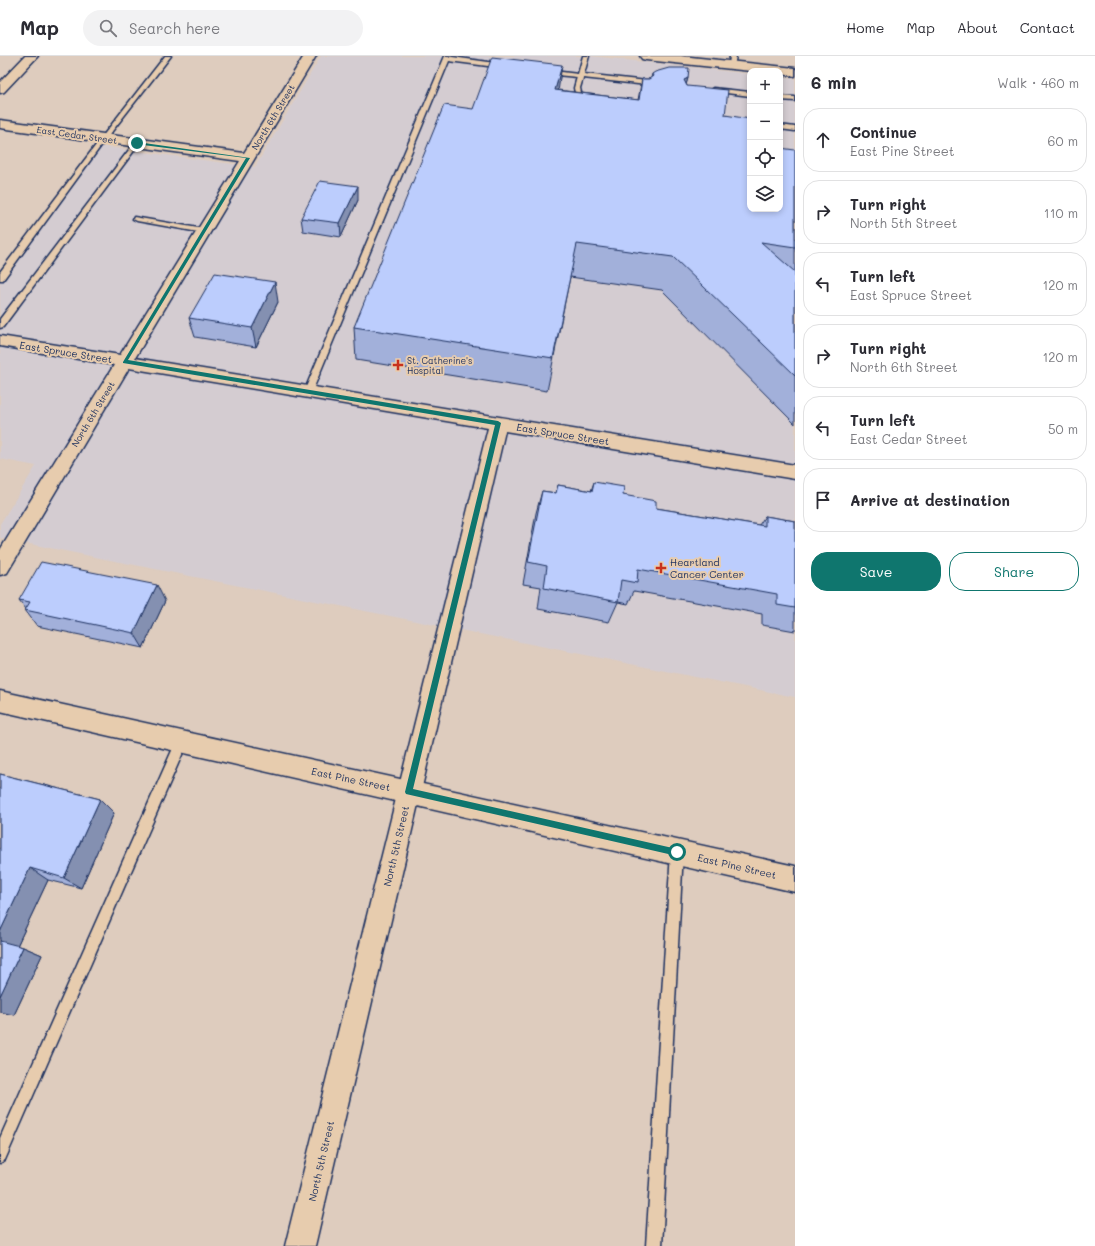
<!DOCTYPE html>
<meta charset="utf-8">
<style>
:root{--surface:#fff;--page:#f2f2f3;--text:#2b2b33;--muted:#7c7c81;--line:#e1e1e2;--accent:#0f766e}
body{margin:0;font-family:Mali,sans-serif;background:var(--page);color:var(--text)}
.controls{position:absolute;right:12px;top:12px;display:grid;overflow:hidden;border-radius:8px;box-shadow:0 2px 6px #0003}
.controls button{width:36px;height:36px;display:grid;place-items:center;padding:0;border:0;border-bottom:1px solid var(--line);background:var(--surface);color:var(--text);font:20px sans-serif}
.stop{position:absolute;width:12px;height:12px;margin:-9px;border:3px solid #0f766e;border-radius:50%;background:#fff}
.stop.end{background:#0f766e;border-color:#fff;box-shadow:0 1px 4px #0008}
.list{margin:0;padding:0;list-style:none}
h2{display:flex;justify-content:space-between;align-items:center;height:52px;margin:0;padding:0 16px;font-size:17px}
h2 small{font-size:13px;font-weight:400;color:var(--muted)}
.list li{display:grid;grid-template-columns:26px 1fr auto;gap:12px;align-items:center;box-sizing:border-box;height:64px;margin:0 8px 8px;padding:0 8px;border:1px solid var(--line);border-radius:16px}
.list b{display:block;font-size:15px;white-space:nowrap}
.list p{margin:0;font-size:13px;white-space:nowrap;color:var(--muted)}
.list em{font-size:13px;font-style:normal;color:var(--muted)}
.actions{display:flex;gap:8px;padding:12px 16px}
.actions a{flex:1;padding:9px 0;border:1px solid var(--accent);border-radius:16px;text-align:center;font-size:14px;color:var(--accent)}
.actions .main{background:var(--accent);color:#fff}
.icon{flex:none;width:22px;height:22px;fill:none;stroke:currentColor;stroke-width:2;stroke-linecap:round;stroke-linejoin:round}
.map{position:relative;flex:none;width:795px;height:1190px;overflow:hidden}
header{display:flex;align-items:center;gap:24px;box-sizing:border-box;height:56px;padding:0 20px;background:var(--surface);border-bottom:1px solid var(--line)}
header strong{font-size:19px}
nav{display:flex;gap:22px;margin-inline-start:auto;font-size:14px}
.search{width:280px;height:36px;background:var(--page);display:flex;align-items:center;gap:10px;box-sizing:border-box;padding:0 14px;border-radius:22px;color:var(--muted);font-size:15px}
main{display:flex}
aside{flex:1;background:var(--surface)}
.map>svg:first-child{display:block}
.built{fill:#d4ccd1}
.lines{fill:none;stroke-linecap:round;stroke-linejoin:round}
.lane-casing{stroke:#1b2f5e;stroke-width:3}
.street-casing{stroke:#1b2f5e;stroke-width:3}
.secondary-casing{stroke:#1b2f5e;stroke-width:3}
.lane{fill:#e7ccae;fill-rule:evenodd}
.street{fill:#e7ccae;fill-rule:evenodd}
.secondary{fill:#e7ccae;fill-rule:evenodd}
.wall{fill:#a2b0da;stroke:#1b2f5e}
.shaded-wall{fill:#8490b1;stroke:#1b2f5e}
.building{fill:#bccdfd;stroke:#1b2f5e}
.route{fill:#0f766e}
.poi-dot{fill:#c8321e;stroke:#e7ccae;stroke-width:1.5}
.labels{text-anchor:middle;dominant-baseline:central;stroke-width:4;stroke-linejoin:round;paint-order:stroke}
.far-street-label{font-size:9px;fill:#1b2f5e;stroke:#e7ccae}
.far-poi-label{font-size:9px;fill:#1b2f5e;stroke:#e7ccae;text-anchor:start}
.street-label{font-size:10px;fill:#1b2f5e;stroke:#e7ccae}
.poi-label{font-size:10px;fill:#1b2f5e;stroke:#e7ccae;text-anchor:start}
</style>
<header>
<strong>Map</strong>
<div class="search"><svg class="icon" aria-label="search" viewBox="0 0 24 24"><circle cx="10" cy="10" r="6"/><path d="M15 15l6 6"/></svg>Search here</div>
<nav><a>Home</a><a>Map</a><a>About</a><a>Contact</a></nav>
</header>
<main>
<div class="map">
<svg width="795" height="1190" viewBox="0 0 795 1190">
<rect width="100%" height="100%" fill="#deccbe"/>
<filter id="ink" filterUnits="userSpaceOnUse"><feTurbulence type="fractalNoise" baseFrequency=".025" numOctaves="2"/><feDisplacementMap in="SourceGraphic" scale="8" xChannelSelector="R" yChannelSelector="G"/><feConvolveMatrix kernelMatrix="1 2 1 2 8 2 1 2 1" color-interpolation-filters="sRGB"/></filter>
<g filter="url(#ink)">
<path class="built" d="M 321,0 L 591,0 L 750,18 L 750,153 L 780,153 L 780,21 L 795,23 L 795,641 L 0,482 L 0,468 L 36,410 L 0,403 L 0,215 L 99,90 L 255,111 Z"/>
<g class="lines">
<g class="lane-casing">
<path id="lane" d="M 165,0 L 171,0 L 106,83 L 3,224 L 0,224 L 0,216 L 102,81 Z
M 445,0 L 503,8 L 506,10 L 503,12 L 449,5 L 312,336 L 311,338 L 305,338 L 304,336 Z
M 583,0 L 589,0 L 584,18 L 656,26 L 659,28 L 656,30 L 583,22 L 580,32 L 582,41 L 589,45 L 584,46 L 576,42 L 574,32 L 577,21 L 546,18 L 543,16 L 546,14 L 578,18 Z
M 730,0 L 736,0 L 734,10 L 729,9 Z
M 713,32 L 750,36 L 750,40 L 711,35 L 710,34 Z
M 780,40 L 795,41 L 795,45 L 780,44 Z
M 780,69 L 795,71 L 795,75 L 780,73 Z
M 137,85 L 140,87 L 139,88 L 3,271 L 0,272 L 0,263 L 135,86 Z
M 134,161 L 204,173 L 208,175 L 204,177 L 137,165 L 133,163 Z
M 182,680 L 186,681 L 188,685 L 5,1104 L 0,1107 L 0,1082 L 178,681 Z
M 677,790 L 681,792 L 683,796 L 662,1190 L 646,1190 L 671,796 L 673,792 Z"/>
</g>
<g class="street-casing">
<path id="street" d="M 25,0 L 38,0 L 4,36 L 0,37 L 0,26 Z
M 304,0 L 316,0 L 135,302 L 795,409 L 795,423 L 505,375 L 315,1190 L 285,1190 L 488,372 L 129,312 L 7,517 L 0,519 L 0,494 L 114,309 L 0,290 L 0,280 L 120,299 L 240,105 L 0,72 L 0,64 L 244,97 Z"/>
</g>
<g class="secondary-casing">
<path id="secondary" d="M 640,0 L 681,0 L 795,12 L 795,20 L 780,18 L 780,15 L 751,15 L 646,4 L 642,3 Z
M 0,635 L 795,810 L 795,836 L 0,655 Z"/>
</g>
<use href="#lane" class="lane"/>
<use href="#street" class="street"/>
<use href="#secondary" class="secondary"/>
</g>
<path class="wall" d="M 652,18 L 688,22 L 686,28 L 687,30 L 725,59 L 750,153 L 795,94 L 795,368 L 662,234 L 570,221 L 547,335 L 356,304 L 354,271 L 473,53 L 558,34 L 638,44 L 642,23 L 649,23 L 651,22 Z
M 358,144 L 341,181 L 303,175 L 301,162 Z
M 278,246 L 256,291 L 195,281 L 189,262 Z
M 594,426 L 623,439 L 656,452 L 759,469 L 765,460 L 795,465 L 795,575 L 762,569 L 762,558 L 634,535 L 628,548 L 618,546 L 609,566 L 538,553 L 541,531 L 523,528 L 536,457 L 542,435 L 556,437 L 558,429 L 591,435 Z
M 19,544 L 165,545 L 143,592 L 37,570 L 25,554 L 26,553 Z
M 0,718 L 100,743 L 114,757 L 81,832 L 48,824 L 17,890 L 23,891 L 42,899 L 14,959 L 0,956 Z"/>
<path class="shaded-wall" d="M 562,9 L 557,42 L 555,34 Z
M 688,22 L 679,55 L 684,24 Z
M 358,130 L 358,144 L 341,181 L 340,167 Z
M 275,226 L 278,246 L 256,291 L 252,272 Z
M 157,529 L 165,545 L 143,592 L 134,577 Z
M 100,743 L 114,757 L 81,832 L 64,822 Z
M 30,812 L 48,824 L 16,892 L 0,885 L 0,876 Z
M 23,891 L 42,899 L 14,959 L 0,956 L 0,940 Z"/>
<path class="building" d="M 492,1 L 562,9 L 555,34 L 639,44 L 642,23 L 649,23 L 653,20 L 652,18 L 655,16 L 669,12 L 689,12 L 688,22 L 684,24 L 687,30 L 728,34 L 725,59 L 750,63 L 750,153 L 780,153 L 780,92 L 795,94 L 795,191 L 761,186 L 795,216 L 795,319 L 673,201 L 577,188 L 553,302 L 354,271 L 444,49 L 473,53 Z
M 320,125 L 358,130 L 340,167 L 301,162 Z
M 215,217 L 275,226 L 252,272 L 189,262 Z
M 594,426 L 624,431 L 623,439 L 656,445 L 656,452 L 765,470 L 765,460 L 795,465 L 795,552 L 777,549 L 777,538 L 638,513 L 637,527 L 621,524 L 618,546 L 544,532 L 547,510 L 528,506 L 542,435 L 556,437 L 558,429 L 592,435 Z
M 41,506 L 157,529 L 134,577 L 25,554 L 30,546 L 19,544 Z
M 0,718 L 100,743 L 64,822 L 30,812 L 0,876 Z
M 0,885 L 23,891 L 0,940 Z"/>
</g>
<path class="route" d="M 137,86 L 250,102 L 128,304 L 498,365 L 501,367 L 413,733 L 677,793 L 681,796 L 680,799 L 677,800 L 406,738 L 405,736 L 495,369 L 123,307 L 123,306 L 246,102 L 135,88 Z"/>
<g class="poi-dot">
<path d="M396 303h4v4h4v4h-4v4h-4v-4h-4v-4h4z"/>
<path d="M659 506h4v4h4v4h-4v4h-4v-4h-4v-4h4z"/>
</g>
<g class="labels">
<g class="far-street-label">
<text transform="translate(273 61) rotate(-59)">North 6th Street</text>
<text transform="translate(77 79) rotate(8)">East Cedar Street</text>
<text transform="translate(93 358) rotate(-59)">North 6th Street</text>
</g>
<g class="far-poi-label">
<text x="407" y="304">St. Catherine's<tspan x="407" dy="10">Hospital</tspan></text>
</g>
<g class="street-label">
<text transform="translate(66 296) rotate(9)">East Spruce Street</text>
<text transform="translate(563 378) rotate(9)">East Spruce Street</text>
<text transform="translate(351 723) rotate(12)">East Pine Street</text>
<text transform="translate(396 790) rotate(-77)">North 5th Street</text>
<text transform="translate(737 810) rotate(13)">East Pine Street</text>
<text transform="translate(321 1105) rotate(-77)">North 5th Street</text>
</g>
<g class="poi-label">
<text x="670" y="506">Heartland<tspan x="670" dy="12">Cancer Center</tspan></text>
</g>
</g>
</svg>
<div class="controls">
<button>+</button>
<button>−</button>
<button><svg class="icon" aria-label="locate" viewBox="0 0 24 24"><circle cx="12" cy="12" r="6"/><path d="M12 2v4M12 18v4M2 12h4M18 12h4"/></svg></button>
<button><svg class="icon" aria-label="layers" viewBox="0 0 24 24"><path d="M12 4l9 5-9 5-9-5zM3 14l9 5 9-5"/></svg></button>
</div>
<div class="stop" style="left:677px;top:796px"></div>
<div class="stop end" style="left:137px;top:87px"></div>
</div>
<aside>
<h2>6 min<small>Walk · 460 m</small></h2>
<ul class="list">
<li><svg class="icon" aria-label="ahead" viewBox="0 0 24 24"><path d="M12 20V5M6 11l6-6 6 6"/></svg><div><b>Continue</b><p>East Pine Street</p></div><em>60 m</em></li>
<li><svg class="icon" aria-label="right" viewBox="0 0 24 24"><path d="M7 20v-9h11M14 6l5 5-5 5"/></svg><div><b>Turn right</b><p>North 5th Street</p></div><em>110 m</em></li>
<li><svg class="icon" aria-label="left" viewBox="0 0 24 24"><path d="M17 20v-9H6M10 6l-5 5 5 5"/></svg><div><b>Turn left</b><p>East Spruce Street</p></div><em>120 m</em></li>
<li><svg class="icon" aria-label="right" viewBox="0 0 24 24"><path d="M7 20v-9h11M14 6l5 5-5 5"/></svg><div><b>Turn right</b><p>North 6th Street</p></div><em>120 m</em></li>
<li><svg class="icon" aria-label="left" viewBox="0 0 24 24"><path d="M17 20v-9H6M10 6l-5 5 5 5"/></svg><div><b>Turn left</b><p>East Cedar Street</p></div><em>50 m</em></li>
<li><svg class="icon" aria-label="arrive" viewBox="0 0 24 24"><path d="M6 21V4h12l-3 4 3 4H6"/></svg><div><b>Arrive at destination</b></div></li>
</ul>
<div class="actions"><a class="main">Save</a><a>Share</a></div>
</aside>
</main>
